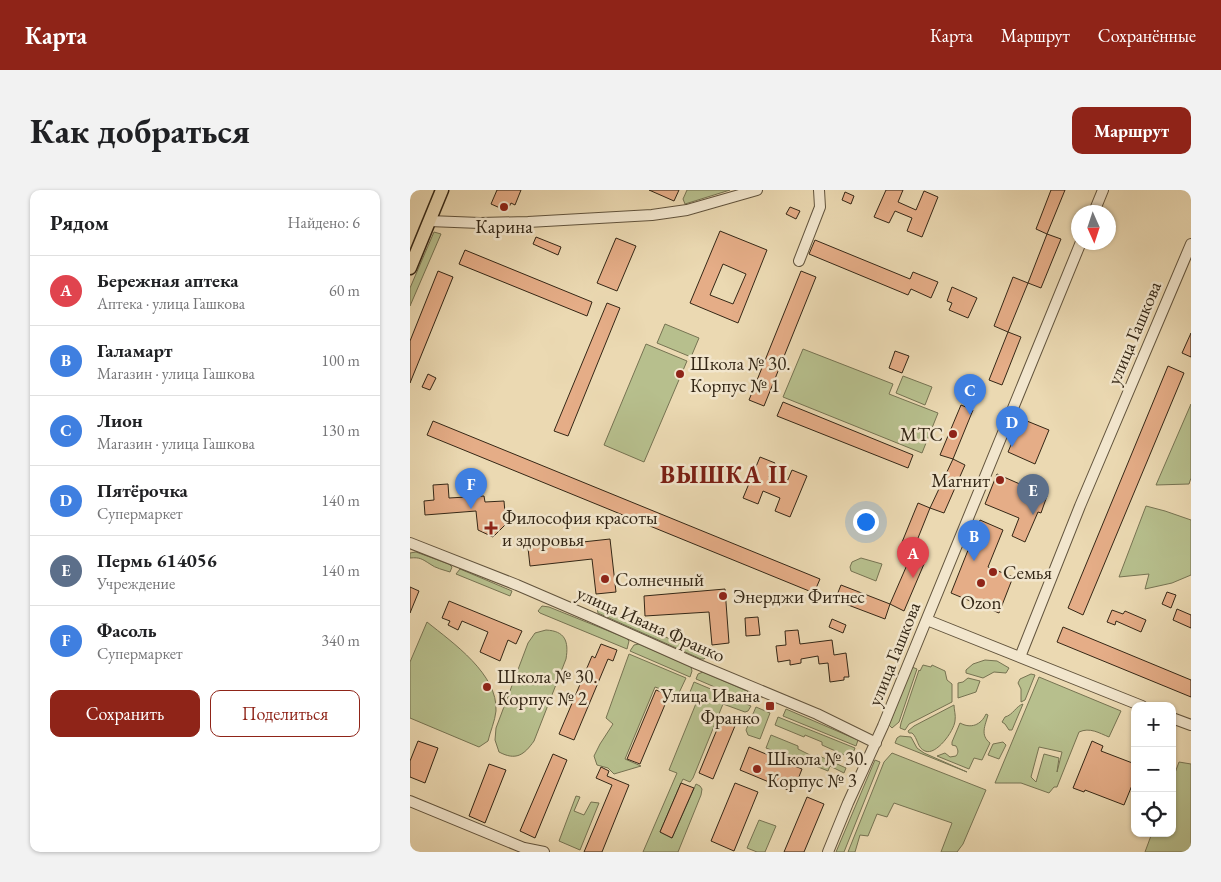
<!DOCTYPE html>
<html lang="ru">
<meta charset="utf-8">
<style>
:root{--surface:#fff;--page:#f2f2f2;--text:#202124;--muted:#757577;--line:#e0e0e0;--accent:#8f2418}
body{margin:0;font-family:"EB Garamond",serif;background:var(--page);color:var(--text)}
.controls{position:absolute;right:15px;bottom:15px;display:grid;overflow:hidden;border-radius:10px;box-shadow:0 1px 4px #0004}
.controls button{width:45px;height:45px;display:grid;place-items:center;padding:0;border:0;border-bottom:1px solid var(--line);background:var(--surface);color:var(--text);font:25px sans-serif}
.compass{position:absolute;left:661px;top:15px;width:45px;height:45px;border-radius:50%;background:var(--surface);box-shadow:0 1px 4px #0004;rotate:177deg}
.you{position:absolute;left:455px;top:331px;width:18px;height:18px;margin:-12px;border:4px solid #fff;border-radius:50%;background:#1a73e8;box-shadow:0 0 0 8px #1a73e833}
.badge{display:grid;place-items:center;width:32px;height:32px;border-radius:50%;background:var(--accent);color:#fff;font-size:16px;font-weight:700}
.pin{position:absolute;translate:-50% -41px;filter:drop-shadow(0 1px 2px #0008)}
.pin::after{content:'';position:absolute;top:26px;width:18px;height:15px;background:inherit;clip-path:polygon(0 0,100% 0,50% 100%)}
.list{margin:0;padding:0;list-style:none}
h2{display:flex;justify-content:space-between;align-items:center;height:65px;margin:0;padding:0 20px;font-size:21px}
h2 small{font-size:16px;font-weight:400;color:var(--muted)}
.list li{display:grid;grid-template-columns:32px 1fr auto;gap:15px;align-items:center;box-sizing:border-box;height:70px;padding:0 20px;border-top:1px solid var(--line)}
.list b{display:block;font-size:19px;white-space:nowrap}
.list p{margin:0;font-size:16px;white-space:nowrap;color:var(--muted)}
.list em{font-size:16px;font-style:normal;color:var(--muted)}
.actions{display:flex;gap:10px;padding:15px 20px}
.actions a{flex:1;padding:11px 0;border:1px solid var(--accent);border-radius:10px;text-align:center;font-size:18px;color:var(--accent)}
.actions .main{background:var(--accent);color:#fff}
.icon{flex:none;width:28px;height:28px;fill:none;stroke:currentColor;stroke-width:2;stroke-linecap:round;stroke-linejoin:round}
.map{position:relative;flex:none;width:781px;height:662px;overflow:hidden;border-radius:10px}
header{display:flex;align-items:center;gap:30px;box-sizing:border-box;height:70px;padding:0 25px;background:var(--accent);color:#fff}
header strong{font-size:24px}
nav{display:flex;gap:28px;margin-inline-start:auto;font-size:18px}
.intro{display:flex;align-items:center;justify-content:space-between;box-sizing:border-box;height:120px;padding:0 30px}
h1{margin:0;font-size:35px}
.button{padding:12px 22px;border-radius:10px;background:var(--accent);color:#fff;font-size:18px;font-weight:700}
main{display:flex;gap:30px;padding:0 30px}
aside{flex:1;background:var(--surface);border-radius:10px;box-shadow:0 1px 4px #0004}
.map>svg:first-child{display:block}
.green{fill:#b7bf8d;stroke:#767352;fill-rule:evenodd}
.building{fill:#e5ad87;stroke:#342716;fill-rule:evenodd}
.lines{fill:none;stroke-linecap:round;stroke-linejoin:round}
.minor-casing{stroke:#62543d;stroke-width:12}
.major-casing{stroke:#342716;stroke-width:15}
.minor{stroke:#f2e6cd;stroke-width:10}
.major{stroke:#ebd9b2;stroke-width:12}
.poi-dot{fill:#8f2418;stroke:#f2e6cd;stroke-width:2}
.labels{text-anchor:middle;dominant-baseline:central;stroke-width:5;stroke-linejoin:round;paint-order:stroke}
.poi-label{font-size:19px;fill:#342716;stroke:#f2e6cd;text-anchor:start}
.street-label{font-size:19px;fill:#342716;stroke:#f2e6cd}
.district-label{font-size:24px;font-weight:bold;letter-spacing:1px;fill:#7a1f14;stroke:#f2e6cd}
</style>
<header>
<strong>Карта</strong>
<nav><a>Карта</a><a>Маршрут</a><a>Сохранённые</a></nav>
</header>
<div class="intro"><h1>Как добраться</h1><a class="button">Маршрут</a></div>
<main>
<aside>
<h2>Рядом<small>Найдено: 6</small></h2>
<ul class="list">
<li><span class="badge" style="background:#e0444e">A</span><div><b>Бережная аптека</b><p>Аптека · улица Гашкова</p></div><em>60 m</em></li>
<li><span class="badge" style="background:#3f7fe0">B</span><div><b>Галамарт</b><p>Магазин · улица Гашкова</p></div><em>100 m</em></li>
<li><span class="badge" style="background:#3f7fe0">C</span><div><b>Лион</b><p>Магазин · улица Гашкова</p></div><em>130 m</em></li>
<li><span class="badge" style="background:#3f7fe0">D</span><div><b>Пятёрочка</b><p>Супермаркет</p></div><em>140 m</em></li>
<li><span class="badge" style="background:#5c6f8a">E</span><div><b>Пермь 614056</b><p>Учреждение</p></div><em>140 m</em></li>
<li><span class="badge" style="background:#3f7fe0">F</span><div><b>Фасоль</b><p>Супермаркет</p></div><em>340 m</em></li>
</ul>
<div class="actions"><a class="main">Сохранить</a><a>Поделиться</a></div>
</aside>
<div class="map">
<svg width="781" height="662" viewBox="0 0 781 662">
<rect width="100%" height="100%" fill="#ebd9b2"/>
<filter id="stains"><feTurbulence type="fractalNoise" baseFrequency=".004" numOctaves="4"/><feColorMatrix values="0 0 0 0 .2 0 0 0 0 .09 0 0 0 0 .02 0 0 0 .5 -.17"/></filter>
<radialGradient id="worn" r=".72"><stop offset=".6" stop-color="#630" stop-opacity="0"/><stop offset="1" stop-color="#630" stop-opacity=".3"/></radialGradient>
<path class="green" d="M 277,0 L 320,0 L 275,14 L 273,9 Z
M 24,42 L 31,44 L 0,116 L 0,98 Z
M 255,134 L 289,148 L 281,167 L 247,153 Z
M 236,154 L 277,171 L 234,272 L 194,255 Z
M 393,159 L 483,194 L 479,204 L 528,223 L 512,263 L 373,207 Z
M 493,186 L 522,197 L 515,215 L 486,203 Z
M 781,214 L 781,288 L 779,294 L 746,295 Z
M 736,316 L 755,321 L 781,330 L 781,385 L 762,393 L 735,399 L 739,384 L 709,387 Z
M 6,362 L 39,374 L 42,377 L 40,382 C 34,380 25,378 20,374 C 12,369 10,367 0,368 L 0,363 Z
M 451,368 L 472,374 L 466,391 L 441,381 L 440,377 L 442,372 Z
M 50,379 L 102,401 L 100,406 L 46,384 Z
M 132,416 L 139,417 L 216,448 L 219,451 L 217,459 L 130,423 L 128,421 Z
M 187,418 L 298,465 L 294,469 L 291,469 L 188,423 Z
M 17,432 C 43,453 88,484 86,521 C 85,531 80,542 78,551 L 69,557 L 0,528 L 0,472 Z
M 136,440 C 155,441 159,451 156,469 L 124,551 C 114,565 106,571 89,562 L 85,550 L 86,538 L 118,453 L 125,443 Z
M 229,454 L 281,477 L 282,481 L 280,487 L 220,461 L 224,455 Z
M 219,464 L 276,488 L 268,505 L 245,497 L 215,569 L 231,576 L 204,584 L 198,578 L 187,575 L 184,566 L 190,554 L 203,534 L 196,528 Z
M 575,470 L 587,471 L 599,478 L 596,483 L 584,482 L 573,488 L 556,483 L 556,480 L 563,474 Z
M 513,475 L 521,477 L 522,475 L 535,481 L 537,490 L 542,494 L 542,512 L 499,534 L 495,540 L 490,538 L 491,533 L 509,480 L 510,481 Z
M 502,477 L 507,479 L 489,532 L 482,538 L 479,535 Z
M 293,482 L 342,503 L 344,508 L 342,513 L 286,489 L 288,484 Z
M 621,484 L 625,485 L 615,510 L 611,512 L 611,499 L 608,493 L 610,489 Z
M 629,487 L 711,521 L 699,547 C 689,543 680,537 669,542 L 647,597 L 644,597 L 639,603 L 611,593 L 585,593 ZM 629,557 L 652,562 L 647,582 L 649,568 L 634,564 L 626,592 L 621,587 Z
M 558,488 L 570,491 L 566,502 L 548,508 L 548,493 L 553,492 Z
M 284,492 L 341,516 L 338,521 L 335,522 L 313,514 L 283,588 L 280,592 L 273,589 L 271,593 L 250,642 L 262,648 L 286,594 L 290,596 L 292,599 L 291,605 L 268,662 L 233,662 L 267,583 L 259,580 L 287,511 L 278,507 Z
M 613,514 L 602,540 L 599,540 L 595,534 L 592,532 L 595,527 C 603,525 606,516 613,514 Z
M 544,515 C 544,520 546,525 545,531 C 544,541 526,566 515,561 C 507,558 508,548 502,543 L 499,543 L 498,541 L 504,536 Z
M 346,517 L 360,523 L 350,549 L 338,545 L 336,540 Z
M 376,519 L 448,550 L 446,556 L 373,526 Z
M 576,524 L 578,525 C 575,536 570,545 580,553 L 572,570 L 564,568 L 559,579 L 527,566 L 535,563 L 540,567 L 546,566 C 549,562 548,560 546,556 L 542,555 L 542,552 L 550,533 C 561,539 571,535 576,524 Z
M 368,527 L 445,558 L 441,568 L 412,555 L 412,552 L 395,545 L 394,547 L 365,535 Z
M 361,545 L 388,556 L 388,559 L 406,568 L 407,565 L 436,578 L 434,583 L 420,576 L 418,581 L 396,572 L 395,573 L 356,558 Z
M 490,546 L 501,547 L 507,558 L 514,563 L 557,582 L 485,553 L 487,548 Z
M 593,552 L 596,555 L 589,569 L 578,565 L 583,554 Z
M 482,563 L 576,600 L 553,654 L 547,662 L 531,662 L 542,633 L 484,613 L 477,627 L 467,624 L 458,646 L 450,645 L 445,662 L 438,662 L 474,572 Z
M 465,570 L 470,572 L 434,662 L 426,662 Z
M 769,572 L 781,574 L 781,662 L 735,662 L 742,643 L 762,643 L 762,591 Z
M 166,606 L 170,607 L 164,621 L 174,625 L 181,612 L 189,613 L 170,660 L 149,651 Z
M 349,630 L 366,636 L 355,662 L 347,662 L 337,658 Z"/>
<path class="building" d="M 87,0 L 111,0 L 105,15 L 101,13 L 97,21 L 81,14 Z
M 239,0 L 269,0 L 264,11 Z
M 476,0 L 493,0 L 488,12 L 506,20 L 514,1 L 528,7 L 512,47 L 497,41 L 502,28 L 485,21 L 479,33 L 464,27 Z
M 641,0 L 655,0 L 637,44 L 626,39 Z
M 435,2 L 444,6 L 441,14 L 432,10 Z
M 380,17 L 390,21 L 386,29 L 376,24 Z
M 310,41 L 357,60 L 328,133 L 280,113 ZM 313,74 L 336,84 L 323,114 L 300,105 Z
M 637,44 L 651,49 L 631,98 L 618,93 Z
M 126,47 L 151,57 L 148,65 L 123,54 Z
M 206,48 L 226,56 L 207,101 L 187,93 Z
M 405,50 L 500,89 L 503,82 L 528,92 L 521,108 L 501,99 L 498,105 L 399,64 Z
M 55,60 L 182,112 L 177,126 L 49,74 Z
M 28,81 L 43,87 L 0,193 L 0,151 Z
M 391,81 L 406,87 L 354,216 L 339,210 Z
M 603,87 L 618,93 L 598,142 L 584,136 Z
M 542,97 L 567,108 L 558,128 L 539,120 L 542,113 L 537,111 Z
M 197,113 L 210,118 L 158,246 L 144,241 Z
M 598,142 L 611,147 L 592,195 L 579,190 Z
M 781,143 L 781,167 L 772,163 Z
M 485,161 L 499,166 L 492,183 L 479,178 Z
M 758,176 L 774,183 L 673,425 L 658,418 Z
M 18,184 L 26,188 L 20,200 L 12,197 Z
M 373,212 L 503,265 L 498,278 L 367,226 Z
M 551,215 L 563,220 L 543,269 L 530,265 Z
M 612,229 L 639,240 L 625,274 L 598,262 Z
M 23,231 L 410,389 L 404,403 L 17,245 Z
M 350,267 L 365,273 L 359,287 L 376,294 L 382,280 L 397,286 L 380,327 L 365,321 L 370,308 L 353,301 L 348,314 L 333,308 Z
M 543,269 L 555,275 L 534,323 L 520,318 Z
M 587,284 L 637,306 L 631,323 L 628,322 L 615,352 L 602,346 L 609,328 L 575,314 Z
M 38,294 L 39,308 L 74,306 L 75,312 L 94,311 L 96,334 L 83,347 L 68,340 L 66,321 L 15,325 L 14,311 L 24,310 L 23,295 Z
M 508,313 L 520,318 L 500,368 L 488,362 Z
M 570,330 L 593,340 L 578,377 L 603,387 L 589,423 L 541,403 Z
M 200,349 L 206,402 L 186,404 L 182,369 L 120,376 L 118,358 Z
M 500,368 L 514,374 L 494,421 L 480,414 Z
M 431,395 L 480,414 L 475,429 L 425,410 Z
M 0,397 L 9,401 L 0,423 Z
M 315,399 L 319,453 L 302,455 L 299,422 L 235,426 L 234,406 Z
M 757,402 L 766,405 L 761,418 L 752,414 Z
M 39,411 L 112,441 L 106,454 L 98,450 L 90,471 L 70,462 L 78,442 L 52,431 L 48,440 L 38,435 L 40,431 L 32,428 Z
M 767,419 L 781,425 L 781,438 L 763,430 Z
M 702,420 L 713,424 L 715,421 L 736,430 L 731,442 L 706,431 L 705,435 L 697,432 Z
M 348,427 L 350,445 L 336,446 L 335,428 Z
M 422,429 L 436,435 L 433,443 L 419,437 Z
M 653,437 L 781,490 L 781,507 L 647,452 Z
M 388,440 L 390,454 L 422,450 L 424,465 L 436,463 L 439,487 L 434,487 L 434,490 L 420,492 L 418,473 L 409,474 L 408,466 L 391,469 L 391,473 L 380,475 L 380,470 L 368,472 L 366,456 L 376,455 L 375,441 Z
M 191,454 L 207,460 L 203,471 L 198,469 L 164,550 L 149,544 L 182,466 L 185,468 Z
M 246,500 L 259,505 L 230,574 L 217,569 Z
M 313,525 L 327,531 L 303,589 L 289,583 Z
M 8,551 L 28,558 L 15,593 L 0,587 L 0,571 Z
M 682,551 L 693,556 L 691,561 L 725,574 L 725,588 L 714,615 L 675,600 L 674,602 L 663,598 Z
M 339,557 L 392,579 L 383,602 L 330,580 Z
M 143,564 L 157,570 L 125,648 L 110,641 Z
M 79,574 L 96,580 L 75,633 L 59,626 Z
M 191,577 L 199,581 L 197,586 L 219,595 L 192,662 L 174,662 L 202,595 L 186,588 Z
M 271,593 L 284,598 L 262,648 L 250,642 Z
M 325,593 L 348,602 L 324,661 L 301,651 Z
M 397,607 L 414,614 L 394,662 L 374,662 Z"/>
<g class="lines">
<g class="minor-casing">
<path id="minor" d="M 684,22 L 693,0
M 19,31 L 70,33 L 118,32 L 242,25 L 277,20 L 347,0
M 389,71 L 410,17 L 409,0
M 0,353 L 107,395 L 179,426 L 287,474 L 407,524 L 466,553
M 517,430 L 732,516
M 610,467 L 670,316 L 781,54
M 762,528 L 781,535
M 0,611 L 114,658 L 134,662
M 418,662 L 438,613 L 473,536 L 671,52"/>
</g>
<g class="major-casing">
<path id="major" d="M 0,78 L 32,0"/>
</g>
<use href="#minor" class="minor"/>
<use href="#major" class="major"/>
</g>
<g class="poi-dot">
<circle cx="94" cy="17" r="5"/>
<circle cx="270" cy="184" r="5"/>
<circle cx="543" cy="244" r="5"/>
<circle cx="590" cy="290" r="5"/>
<path d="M78.5 330.5h5v5h5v5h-5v5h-5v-5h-5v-5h5z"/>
<circle cx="583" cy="382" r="5"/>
<circle cx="195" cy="389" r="5"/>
<circle cx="571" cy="393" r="5"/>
<circle cx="313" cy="406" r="5"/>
<circle cx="77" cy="497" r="5"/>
<rect x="355" y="511" width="10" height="10" rx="2.5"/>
<circle cx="347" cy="579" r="5"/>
</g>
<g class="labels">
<g class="poi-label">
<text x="94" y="36" text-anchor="middle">Карина</text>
<text x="280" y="173">Школа № 30.<tspan x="280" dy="22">Корпус № 1</tspan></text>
<text x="533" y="244" text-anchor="end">МТС</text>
<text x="580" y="290" text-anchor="end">Магнит</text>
<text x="92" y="327">Философия красоты<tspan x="92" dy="22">и здоровья</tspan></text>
<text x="593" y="382">Семья</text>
<text x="205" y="389">Солнечный</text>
<text x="323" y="406">Энерджи Фитнес</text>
<text x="571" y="412" text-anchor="middle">Ozon</text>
<text x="87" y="486">Школа № 30.<tspan x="87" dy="22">Корпус № 2</tspan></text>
<text x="350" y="505" text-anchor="end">Улица Ивана<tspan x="350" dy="22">Франко</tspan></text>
<text x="357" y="568">Школа № 30.<tspan x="357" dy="22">Корпус № 3</tspan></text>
</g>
<g class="street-label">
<text transform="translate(724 143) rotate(-67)">улица Гашкова</text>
<text transform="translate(241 434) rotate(24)">улица Ивана Франко</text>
<text transform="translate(484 464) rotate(-68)">улица Гашкова</text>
</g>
<g class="district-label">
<text x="314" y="284">ВЫШКА II</text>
</g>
</g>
<rect width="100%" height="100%" filter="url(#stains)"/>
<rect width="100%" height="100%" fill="url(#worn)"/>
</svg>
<div class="controls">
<button>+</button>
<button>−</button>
<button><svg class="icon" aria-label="locate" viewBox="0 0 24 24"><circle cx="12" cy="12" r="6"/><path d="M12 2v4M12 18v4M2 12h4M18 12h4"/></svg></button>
</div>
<svg class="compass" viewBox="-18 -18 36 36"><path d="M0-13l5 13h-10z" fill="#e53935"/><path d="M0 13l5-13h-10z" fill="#757577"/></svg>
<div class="you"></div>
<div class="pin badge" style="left:503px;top:388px;background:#e0444e">A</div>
<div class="pin badge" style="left:564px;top:371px;background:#3f7fe0">B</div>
<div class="pin badge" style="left:560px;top:225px;background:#3f7fe0">C</div>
<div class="pin badge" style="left:602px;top:257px;background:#3f7fe0">D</div>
<div class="pin badge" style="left:623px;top:325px;background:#5c6f8a">E</div>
<div class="pin badge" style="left:61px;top:319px;background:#3f7fe0">F</div>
</div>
</main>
